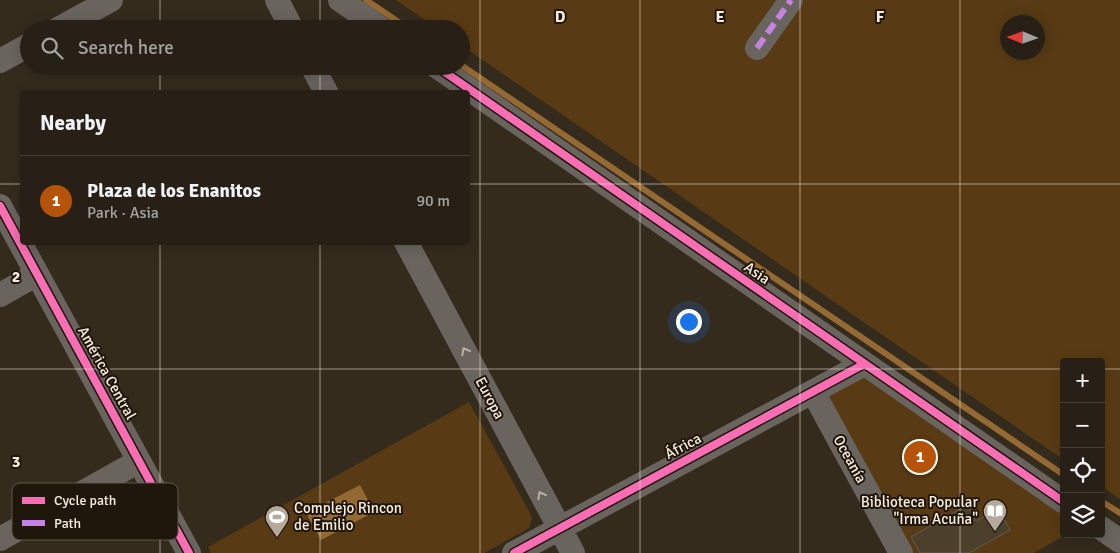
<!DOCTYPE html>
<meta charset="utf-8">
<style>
:root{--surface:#282016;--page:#30281f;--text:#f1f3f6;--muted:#a5a3a1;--line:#443e35;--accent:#b45309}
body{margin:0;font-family:Signika,sans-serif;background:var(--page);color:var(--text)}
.controls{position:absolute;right:15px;bottom:15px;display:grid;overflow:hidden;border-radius:5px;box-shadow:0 2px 12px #0003}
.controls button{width:45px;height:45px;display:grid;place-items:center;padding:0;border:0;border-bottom:1px solid var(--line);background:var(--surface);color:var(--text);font:25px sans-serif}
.compass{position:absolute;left:1000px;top:15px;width:45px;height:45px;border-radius:50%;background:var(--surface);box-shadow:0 2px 12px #0003;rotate:272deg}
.you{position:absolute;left:688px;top:321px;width:18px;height:18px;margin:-12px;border:4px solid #fff;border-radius:50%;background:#1a73e8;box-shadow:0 0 0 8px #1a73e833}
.badge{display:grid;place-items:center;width:32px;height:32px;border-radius:50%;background:var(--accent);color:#fff;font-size:16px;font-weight:700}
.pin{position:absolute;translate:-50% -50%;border:2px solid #fff;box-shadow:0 1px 5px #0006}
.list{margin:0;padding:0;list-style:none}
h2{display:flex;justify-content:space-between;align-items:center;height:65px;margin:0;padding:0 20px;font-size:21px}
h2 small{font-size:16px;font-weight:400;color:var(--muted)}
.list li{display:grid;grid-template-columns:32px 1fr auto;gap:15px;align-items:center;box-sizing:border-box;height:90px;padding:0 20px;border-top:1px solid var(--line)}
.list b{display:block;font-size:19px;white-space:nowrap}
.list p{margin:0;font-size:16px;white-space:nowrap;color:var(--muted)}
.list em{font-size:16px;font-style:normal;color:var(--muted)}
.icon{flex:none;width:28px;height:28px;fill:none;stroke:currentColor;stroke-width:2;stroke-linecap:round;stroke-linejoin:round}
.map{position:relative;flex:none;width:1120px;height:553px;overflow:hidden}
.search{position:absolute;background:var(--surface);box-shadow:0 2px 12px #0003;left:20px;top:20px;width:450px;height:55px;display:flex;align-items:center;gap:12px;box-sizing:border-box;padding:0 18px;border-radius:28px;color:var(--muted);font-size:19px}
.panel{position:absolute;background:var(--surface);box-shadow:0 2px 12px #0003;left:20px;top:90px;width:450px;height:155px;border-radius:5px}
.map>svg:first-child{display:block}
.green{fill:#583b14;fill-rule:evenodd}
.water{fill:#946933}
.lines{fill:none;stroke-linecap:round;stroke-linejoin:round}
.stream{stroke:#946933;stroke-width:6}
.building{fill:#4c402c;stroke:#655c51}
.minor{stroke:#69645e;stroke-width:24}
.quiet{stroke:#c483df;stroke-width:6;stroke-dasharray:12 6;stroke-linecap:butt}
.cycleway-casing{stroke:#1f160c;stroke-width:11}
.cycleway{stroke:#f96db3;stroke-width:8}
.oneway{stroke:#b9afa5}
.grid{fill:none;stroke:#faeddf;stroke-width:1;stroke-opacity:0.55}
.labels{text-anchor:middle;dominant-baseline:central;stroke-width:4;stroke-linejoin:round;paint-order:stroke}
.street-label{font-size:15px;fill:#faeddf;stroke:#1f160c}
.poi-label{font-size:15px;fill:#faeddf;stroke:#1f160c;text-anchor:end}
.key{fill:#1f160c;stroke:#61564b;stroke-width:1}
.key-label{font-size:14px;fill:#faeddf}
.grid-label{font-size:16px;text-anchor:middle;font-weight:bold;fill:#faeddf;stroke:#1f160c;stroke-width:4;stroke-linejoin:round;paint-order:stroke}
</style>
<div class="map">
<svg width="1120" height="553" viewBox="0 0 1120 553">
<rect width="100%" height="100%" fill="#352b1d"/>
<path class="green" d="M 396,0 L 1120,0 L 1120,499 L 1101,486 L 1101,362 L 1064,362 L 1064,460 L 461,45 L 461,29 L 438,29 ZM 1008,22 L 1038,22 L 1038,52 L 1008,52 Z
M 861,376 L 871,378 L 1064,514 L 1064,534 L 1067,534 L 1034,553 L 910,553 L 827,394 Z
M 469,402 L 530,513 L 532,518 L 529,528 L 484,553 L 211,553 L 208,547 Z"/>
<path class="water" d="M 360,485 L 374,512 L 321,540 L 306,513 Z"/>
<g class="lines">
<path class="stream" d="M 366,0 L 409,29
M 461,65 L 1064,475
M 1101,501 L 1120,513"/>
</g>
<path class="building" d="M 967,505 L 976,521 L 998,509 L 1010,530 L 969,553 L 920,553 L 911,537 Z"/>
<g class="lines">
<path class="minor" d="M 277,0 L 292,29
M 340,0 L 382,29
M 58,29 L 111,0
M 757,48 L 791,0
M 0,61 L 29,45
M 312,66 L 326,92
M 436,66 L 1064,502
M 0,206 L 189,553
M 406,242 L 573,553
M 0,295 L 37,274
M 813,392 L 901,553
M 1101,528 L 1120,541
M 0,539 L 139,461
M 514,553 L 864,364"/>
<path class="quiet" d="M 757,48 L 791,0"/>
<g class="cycleway-casing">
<path id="cycleway" d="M 436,66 L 1064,502
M 0,206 L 189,553
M 514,553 L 864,364"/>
</g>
<use href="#cycleway" class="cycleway"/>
</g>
<defs><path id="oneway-chevron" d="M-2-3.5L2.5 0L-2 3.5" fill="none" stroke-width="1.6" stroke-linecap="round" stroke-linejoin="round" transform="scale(1.25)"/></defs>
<g class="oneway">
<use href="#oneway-chevron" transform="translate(465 351) rotate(-118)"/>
<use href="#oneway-chevron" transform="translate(541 495) rotate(-118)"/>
</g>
<path class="grid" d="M 160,0 L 160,29M 320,0 L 320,29M 480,0 L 480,553M 640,0 L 640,553M 800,0 L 800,553M 960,0 L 960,553M 160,66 L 160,92M 320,66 L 320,92M 0,184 L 22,184M 468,184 L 1120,184M 160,242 L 160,553M 320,242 L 320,553M 0,369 L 1064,369M 1101,369 L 1120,369"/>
<defs>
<g id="library-pin" transform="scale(1.25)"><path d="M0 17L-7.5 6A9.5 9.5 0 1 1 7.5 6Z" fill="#b5a99b" stroke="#1f160c"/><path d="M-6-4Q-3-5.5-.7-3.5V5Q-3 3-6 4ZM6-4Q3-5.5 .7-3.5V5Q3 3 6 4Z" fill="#fff"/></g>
<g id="stadium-pin" transform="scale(1.25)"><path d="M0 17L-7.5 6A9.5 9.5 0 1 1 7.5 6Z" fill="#b5a99b" stroke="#1f160c"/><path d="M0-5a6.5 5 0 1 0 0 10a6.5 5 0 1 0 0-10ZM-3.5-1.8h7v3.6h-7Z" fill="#fff"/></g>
</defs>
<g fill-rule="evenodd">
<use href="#library-pin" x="995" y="511"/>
<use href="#stadium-pin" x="277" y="517"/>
</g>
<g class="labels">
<g class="street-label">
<text transform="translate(757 273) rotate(35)">Asia</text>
<text transform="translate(107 373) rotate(61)">América Central</text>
<text transform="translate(490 398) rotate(62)">Europa</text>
<text transform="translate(683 446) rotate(-28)">África</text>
<text transform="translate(850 459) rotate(61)">Oceanía</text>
</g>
<g class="poi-label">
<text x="978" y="502">Biblioteca Popular<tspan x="978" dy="17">"Irma Acuña"</tspan></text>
<text x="294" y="508" text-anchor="start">Complejo Rincon<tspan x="294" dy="17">de Emilio</tspan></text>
</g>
</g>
<rect x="12" y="483" width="166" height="57" rx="8" class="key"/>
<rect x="22" y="497" width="23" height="7" fill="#f96db3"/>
<rect x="22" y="520" width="23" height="6" fill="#c483df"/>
<g class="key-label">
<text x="54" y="505">Cycle path</text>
<text x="54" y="528">Path</text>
</g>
<g class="grid-label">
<text x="560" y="22">D</text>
<text x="720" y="22">E</text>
<text x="880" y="22">F</text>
<text x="16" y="282">2</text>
<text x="16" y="467">3</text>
</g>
</svg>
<div class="controls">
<button>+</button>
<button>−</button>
<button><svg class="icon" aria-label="locate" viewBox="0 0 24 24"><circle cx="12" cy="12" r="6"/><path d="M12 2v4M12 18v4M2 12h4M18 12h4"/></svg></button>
<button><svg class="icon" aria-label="layers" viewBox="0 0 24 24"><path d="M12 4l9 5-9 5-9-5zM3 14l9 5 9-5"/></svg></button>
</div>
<svg class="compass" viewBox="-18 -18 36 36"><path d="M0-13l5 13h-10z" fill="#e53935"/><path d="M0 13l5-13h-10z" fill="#a5a3a1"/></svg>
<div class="you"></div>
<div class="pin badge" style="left:920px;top:457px">1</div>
<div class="search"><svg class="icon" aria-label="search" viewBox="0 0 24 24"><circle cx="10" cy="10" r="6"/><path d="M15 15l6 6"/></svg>Search here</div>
<section class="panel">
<h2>Nearby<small></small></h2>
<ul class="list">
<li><span class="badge">1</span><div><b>Plaza de los Enanitos</b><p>Park · Asia</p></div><em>90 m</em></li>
</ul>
</section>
</div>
